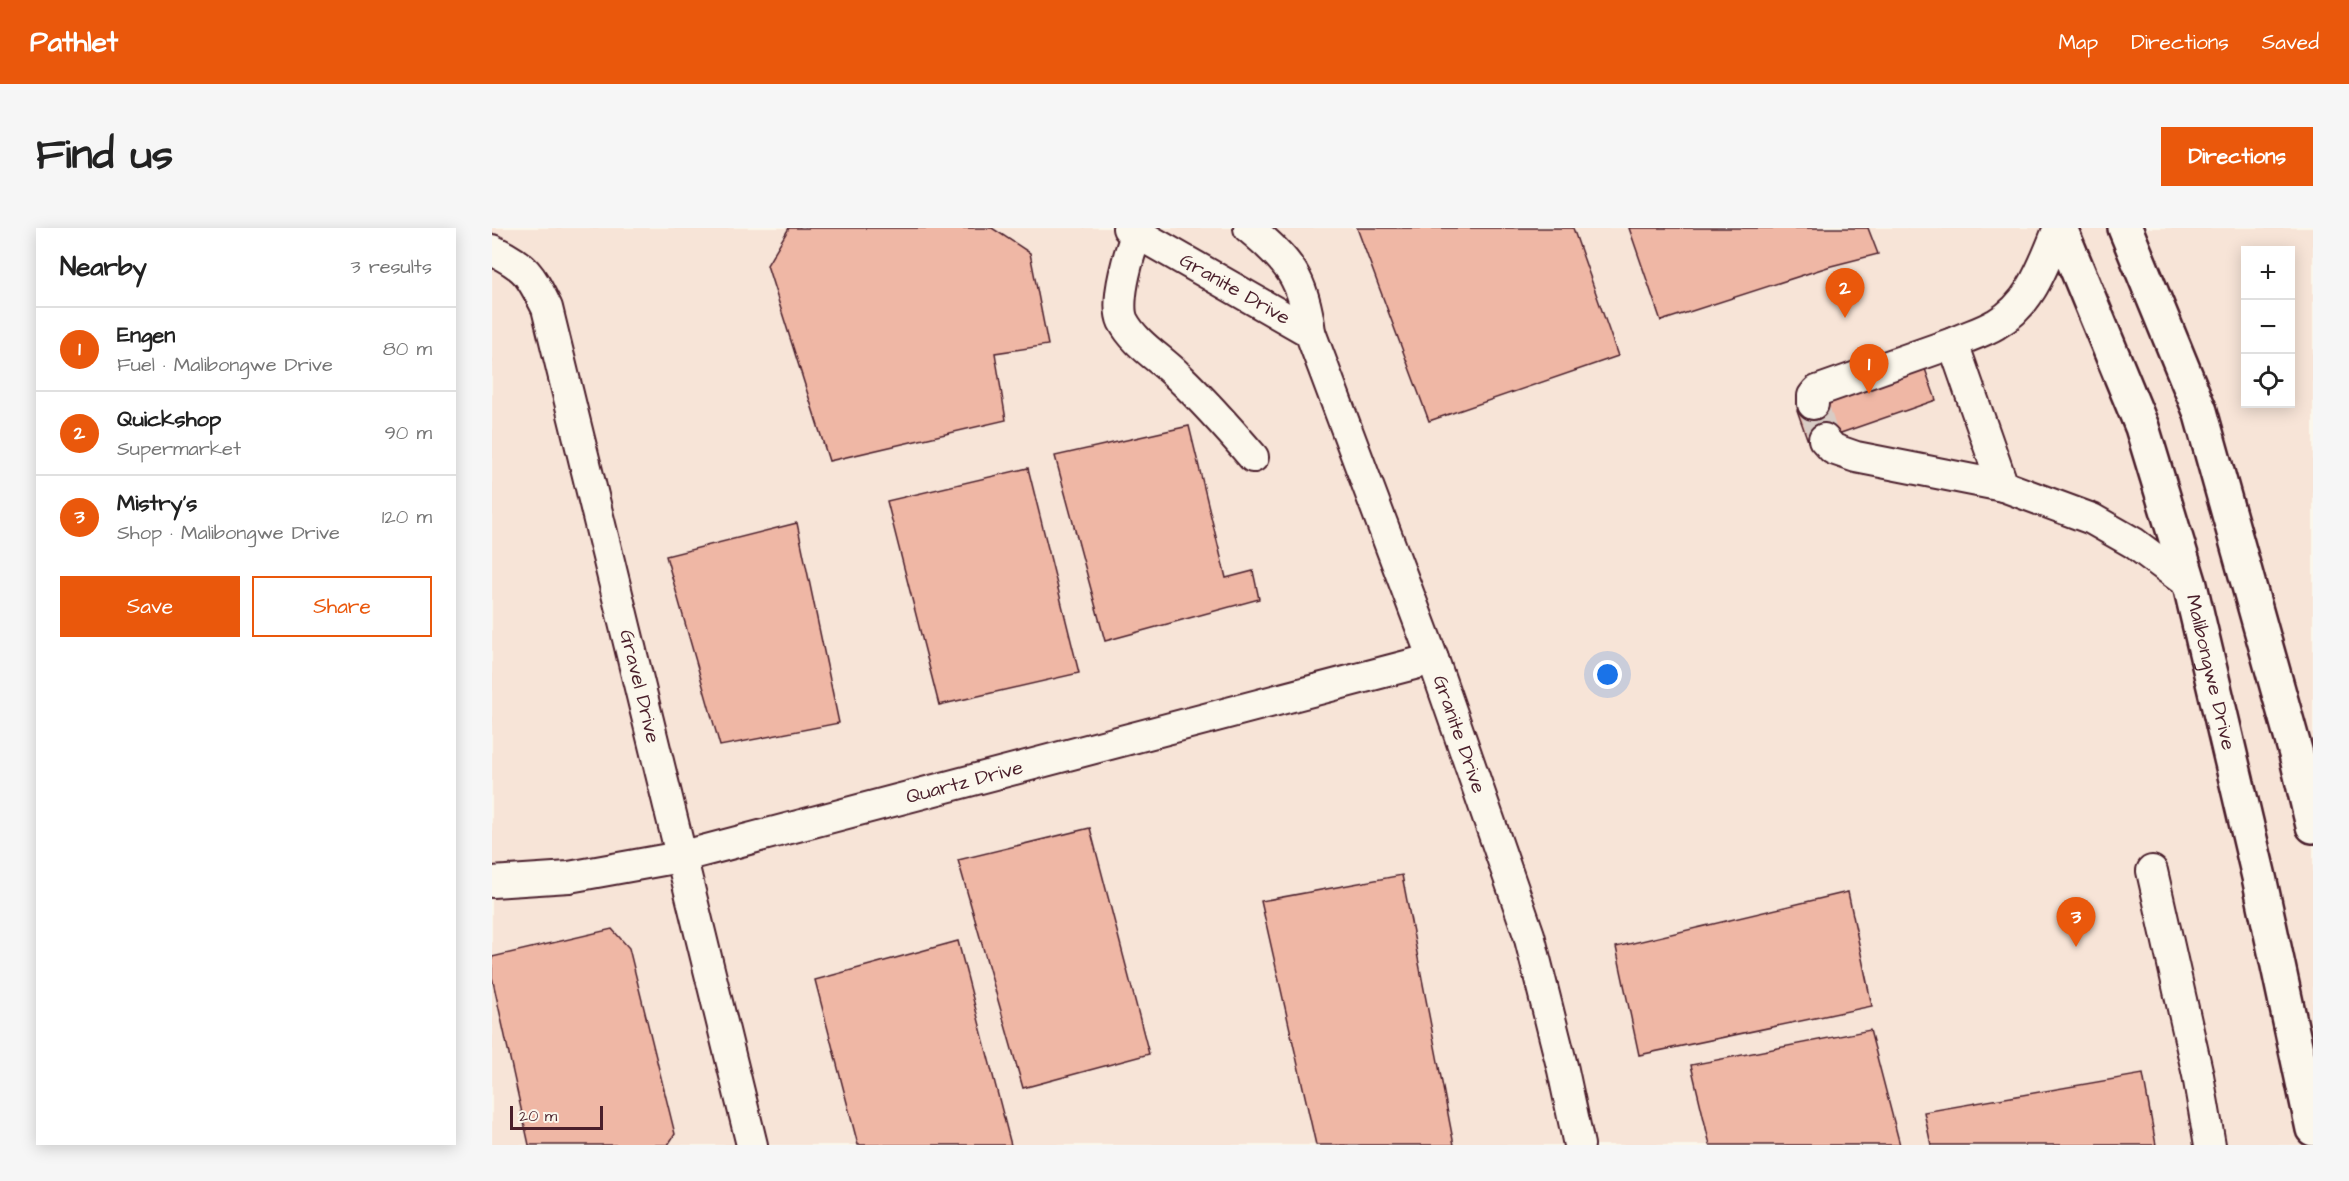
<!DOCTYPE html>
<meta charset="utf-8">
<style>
:root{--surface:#fff;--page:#f6f6f6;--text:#222;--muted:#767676;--line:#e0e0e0;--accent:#ea580c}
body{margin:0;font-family:"Architects Daughter",sans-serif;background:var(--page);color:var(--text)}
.controls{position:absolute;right:18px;top:18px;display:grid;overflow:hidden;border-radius:0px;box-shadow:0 3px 15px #0003}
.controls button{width:54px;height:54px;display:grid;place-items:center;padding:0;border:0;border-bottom:2px solid var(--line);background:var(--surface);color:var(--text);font:30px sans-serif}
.scale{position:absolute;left:18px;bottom:15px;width:93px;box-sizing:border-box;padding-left:6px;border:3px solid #4a1f2b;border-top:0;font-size:16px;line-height:21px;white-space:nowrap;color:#4a1f2b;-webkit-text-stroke:4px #fbf7ec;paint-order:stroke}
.you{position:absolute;left:1116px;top:447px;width:21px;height:21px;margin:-15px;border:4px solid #fff;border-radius:50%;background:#1a73e8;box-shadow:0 0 0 9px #1a73e833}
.badge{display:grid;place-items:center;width:39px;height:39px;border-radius:50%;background:var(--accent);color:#fff;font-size:20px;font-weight:700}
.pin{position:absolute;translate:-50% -50px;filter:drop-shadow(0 2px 3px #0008)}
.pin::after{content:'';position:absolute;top:32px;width:21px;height:18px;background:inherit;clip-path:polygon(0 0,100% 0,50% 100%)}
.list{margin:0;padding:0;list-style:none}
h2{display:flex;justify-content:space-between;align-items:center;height:78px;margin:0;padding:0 24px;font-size:26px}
h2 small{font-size:20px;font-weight:400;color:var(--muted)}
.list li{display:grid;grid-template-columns:39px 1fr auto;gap:18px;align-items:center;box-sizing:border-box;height:84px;padding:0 24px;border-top:2px solid var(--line)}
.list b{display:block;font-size:22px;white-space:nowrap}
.list p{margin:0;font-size:20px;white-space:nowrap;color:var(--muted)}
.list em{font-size:20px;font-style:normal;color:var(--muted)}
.actions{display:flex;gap:12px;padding:18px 24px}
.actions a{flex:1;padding:14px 0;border:2px solid var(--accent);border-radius:0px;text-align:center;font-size:21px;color:var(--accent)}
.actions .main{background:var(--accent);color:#fff}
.icon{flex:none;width:33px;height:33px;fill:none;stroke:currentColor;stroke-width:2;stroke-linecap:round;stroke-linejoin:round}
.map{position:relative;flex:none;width:1821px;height:917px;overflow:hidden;border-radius:0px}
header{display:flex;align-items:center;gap:36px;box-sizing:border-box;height:84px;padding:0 30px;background:var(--accent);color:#fff}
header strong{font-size:28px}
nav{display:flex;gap:33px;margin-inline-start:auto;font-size:21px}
.intro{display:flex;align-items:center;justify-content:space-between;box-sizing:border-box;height:144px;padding:0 36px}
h1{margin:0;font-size:42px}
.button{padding:15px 27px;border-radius:0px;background:var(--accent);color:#fff;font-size:21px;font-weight:700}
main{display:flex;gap:36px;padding:0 36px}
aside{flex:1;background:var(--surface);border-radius:0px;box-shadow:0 3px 15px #0003}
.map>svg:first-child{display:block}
.built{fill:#f7e4d7;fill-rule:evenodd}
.building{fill:#efb7a5;stroke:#4a1f2b;stroke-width:1.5}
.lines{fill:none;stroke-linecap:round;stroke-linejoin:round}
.minor-tunnel{stroke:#d8ccc5;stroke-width:30;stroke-dasharray:30 15;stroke-linecap:butt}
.minor-casing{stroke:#4a1f2b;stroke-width:34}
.major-casing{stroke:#4a1f2b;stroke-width:38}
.minor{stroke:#fbf7ec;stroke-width:30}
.major{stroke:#fbf7ec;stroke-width:33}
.labels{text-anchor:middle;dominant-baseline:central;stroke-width:5;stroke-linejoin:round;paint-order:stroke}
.street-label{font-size:20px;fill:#4a1f2b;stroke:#fbf7ec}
</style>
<header>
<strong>Pathlet</strong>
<nav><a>Map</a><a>Directions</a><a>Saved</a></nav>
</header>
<div class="intro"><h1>Find us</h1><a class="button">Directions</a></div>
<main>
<aside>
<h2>Nearby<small>3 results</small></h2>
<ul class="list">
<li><span class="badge">1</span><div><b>Engen</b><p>Fuel · Malibongwe Drive</p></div><em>80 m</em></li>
<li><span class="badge">2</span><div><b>Quickshop</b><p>Supermarket</p></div><em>90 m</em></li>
<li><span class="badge">3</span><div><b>Mistry's</b><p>Shop · Malibongwe Drive</p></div><em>120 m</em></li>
</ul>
<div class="actions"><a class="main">Save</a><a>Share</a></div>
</aside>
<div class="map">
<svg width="1821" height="917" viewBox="0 0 1821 917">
<rect width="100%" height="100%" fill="#fbf7ec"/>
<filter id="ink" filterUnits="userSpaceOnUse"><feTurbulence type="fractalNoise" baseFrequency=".0167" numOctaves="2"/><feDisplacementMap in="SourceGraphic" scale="12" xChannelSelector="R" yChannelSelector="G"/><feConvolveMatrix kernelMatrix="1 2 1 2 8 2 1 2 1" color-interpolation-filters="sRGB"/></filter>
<g filter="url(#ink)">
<path class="built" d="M 0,0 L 1821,0 L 1821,917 L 0,917 ZM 1754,22 L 1798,22 L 1798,176 L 1754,176 Z"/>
<path class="building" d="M 297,0 L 500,0 L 538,25 L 556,117 L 503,125 L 514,192 L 337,233 L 275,37 Z
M 865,0 L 1081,0 L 1126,128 L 937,193 Z
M 1137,0 L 1376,0 L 1386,26 L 1339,38 L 1169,93 Z
M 1432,138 L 1444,172 L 1317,216 L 1305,182 Z
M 697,198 L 734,350 L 761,343 L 767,371 L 613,413 L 563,228 Z
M 536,240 L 587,445 L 447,477 L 395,273 Z
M 305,295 L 347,495 L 228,518 L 174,328 Z
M 598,600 L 657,826 L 531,860 L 466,632 Z
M 910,647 L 962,917 L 824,917 L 769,673 Z
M 1356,664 L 1380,778 L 1147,827 L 1124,719 Z
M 120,701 L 137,720 L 183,906 L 176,917 L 37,917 L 0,749 L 0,729 Z
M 466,713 L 519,917 L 366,917 L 323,752 Z
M 1378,802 L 1408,917 L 1218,917 L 1199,837 Z
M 1651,846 L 1664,917 L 1439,917 L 1432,884 Z"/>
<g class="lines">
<path class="minor-tunnel" d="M 1321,176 L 1332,211"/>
<g class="minor-casing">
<g id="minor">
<path id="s1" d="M 636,0 L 818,104"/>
<path d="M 648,0 C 638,19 622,74 631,93 C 643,116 668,130 686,148 C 713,174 737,201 761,229"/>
<path id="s2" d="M 757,0 C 797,33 812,51 818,104 L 941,431 L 1037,707 L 1071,842 L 1087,917"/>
<path d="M 1567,0 C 1552,35 1540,76 1504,96 C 1491,104 1476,108 1461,115 L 1511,258 L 1600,291 L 1642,315 L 1698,357"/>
<path id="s3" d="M 0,22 C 35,39 38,46 55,80 L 260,917"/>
<path d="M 1321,176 L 1321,168 L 1325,163 L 1461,115"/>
<path d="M 1332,211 L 1341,221 L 1364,229 L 1511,258"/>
<path d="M 1660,643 L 1706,847 L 1718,917"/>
<path id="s4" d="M 0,654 L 77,649 L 188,629 L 941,431"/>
</g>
</g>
<g class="major-casing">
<g id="major">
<path id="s5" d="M 1568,0 L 1650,199 L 1698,357 L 1767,649 L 1821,901"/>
<path d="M 1633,0 L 1708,183 L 1804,526 L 1821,598"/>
</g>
</g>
<use href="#minor" class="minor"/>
<use href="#major" class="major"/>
</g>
</g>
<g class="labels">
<g class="street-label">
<text stroke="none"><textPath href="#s1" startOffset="123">Granite Drive</textPath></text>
<text stroke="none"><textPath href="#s5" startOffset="470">Malibongwe Drive</textPath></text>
<text stroke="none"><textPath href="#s3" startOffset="472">Gravel Drive</textPath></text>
<text stroke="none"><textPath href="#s2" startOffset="554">Granite Drive</textPath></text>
<text stroke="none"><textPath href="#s4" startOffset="484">Quartz Drive</textPath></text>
</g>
</g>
</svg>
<div class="controls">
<button>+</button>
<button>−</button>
<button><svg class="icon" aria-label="locate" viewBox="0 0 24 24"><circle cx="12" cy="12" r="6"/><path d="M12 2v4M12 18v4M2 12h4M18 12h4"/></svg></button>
</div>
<div class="scale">20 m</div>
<div class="you"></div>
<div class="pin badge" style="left:1377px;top:166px">1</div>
<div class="pin badge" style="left:1353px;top:90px">2</div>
<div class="pin badge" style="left:1584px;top:719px">3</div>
</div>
</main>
